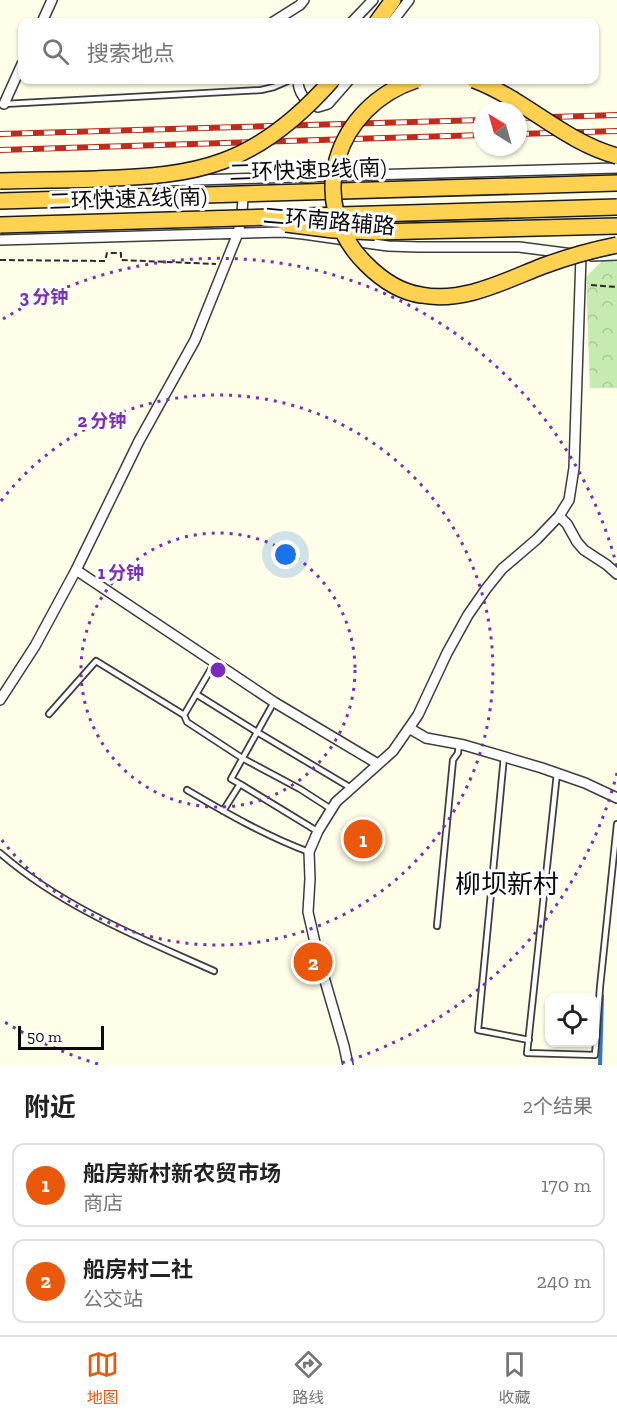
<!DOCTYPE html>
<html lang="zh">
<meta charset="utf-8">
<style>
:root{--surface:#fff;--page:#f2f2f2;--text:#222;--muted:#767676;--line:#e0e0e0;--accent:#ea580c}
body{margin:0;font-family:"Zilla Slab","Noto Sans SC",serif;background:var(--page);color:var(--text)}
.controls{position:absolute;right:18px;bottom:18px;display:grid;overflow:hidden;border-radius:12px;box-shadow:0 2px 4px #0004}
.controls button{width:54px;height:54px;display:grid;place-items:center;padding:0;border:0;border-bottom:2px solid var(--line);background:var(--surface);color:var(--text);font:30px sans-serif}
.compass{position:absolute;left:473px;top:102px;width:54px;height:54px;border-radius:50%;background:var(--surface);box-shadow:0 2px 4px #0004;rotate:323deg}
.scale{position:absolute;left:18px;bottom:15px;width:86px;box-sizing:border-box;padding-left:6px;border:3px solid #0a0a0a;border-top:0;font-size:16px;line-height:21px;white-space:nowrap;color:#0a0a0a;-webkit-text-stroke:4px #fff;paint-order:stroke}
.you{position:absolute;left:286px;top:555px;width:21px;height:21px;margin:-15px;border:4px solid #fff;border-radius:50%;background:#1a73e8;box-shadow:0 0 0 9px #1a73e833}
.badge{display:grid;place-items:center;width:39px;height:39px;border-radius:50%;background:var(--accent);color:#fff;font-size:20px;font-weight:700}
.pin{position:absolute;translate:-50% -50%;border:3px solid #fff;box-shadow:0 2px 6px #0006}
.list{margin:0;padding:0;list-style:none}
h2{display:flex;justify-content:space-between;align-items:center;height:78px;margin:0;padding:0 24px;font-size:26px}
h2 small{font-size:20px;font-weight:400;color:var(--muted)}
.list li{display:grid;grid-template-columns:39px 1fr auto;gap:18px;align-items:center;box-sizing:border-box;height:84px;margin:0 12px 12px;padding:0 12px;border:2px solid var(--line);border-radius:12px}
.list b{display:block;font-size:22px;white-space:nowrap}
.list p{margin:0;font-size:20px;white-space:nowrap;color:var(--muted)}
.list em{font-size:20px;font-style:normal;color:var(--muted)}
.icon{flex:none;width:33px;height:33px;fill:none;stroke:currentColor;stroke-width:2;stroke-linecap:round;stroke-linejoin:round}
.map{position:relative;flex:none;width:617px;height:1065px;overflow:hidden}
.search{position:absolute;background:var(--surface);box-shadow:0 2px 4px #0004;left:18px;right:18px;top:18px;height:66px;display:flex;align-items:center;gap:15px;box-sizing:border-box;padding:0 21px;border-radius:12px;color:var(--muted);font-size:22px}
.sheet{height:270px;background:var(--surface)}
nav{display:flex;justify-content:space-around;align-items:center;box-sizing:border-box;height:84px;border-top:2px solid var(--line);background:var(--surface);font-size:16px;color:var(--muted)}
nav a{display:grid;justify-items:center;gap:3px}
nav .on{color:var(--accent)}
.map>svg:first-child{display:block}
.park{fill:url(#park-crowns)}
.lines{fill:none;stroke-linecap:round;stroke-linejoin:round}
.stream{stroke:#2b79d6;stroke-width:4}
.service-casing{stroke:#3d3d3d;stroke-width:8}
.minor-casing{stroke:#3d3d3d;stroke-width:12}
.trunk-casing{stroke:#1b1b1b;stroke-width:18}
.path{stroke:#2c2c2c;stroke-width:2;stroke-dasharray:6 3;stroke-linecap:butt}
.service{stroke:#fff;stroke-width:4.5}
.minor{stroke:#fff;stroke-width:9}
.trunk{stroke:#fed250;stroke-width:15}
.rail-casing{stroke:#c22b1b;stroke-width:6}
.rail{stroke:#fff;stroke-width:4;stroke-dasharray:11;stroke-linecap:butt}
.trunk-bridge-casing{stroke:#1b1b1b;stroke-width:18;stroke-linecap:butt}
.trunk-bridge{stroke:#fed250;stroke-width:15}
.ring{fill:none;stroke:#7b2cbf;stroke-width:3;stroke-dasharray:3 6}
.labels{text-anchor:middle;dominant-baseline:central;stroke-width:6;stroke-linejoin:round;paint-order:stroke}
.street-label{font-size:22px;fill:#0a0a0a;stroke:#fff}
.quarter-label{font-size:26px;fill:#0a0a0a;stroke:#fff}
.centre{fill:#7b2cbf;stroke:#fff;stroke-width:3}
.ring-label{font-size:18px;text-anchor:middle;font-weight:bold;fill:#7b2cbf;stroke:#fff;stroke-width:6;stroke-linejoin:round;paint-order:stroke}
</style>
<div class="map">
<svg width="617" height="1065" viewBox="0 0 617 1065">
<defs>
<pattern id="park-crowns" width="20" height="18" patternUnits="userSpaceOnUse" patternTransform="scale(1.5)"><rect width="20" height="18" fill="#c6ebb0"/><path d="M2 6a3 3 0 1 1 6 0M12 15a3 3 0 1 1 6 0" fill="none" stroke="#a9c896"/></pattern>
</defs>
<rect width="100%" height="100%" fill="#fffee8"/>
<path class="park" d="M 617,259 L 617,388 L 590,388 L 586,277 L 603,260 Z"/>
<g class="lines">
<path class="stream" d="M 600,1065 L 602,996"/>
<g class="service-casing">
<path id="service" d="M 4,104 L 261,90 L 274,87 L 290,80
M 196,694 L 257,732 L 351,788
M 49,714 L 96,661 L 184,715 L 187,722 L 242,758 L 300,789 L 331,809
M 184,715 L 215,662
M 504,756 L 478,1030 L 529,1040
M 557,773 L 527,1053 L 595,1055 L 600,987 L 617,824
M 240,784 L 317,831
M 187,790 C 226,813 266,836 309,852
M 223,811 L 240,784 L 231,779 L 274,702
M 0,853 C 62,907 140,938 214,971
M 437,926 L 453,760 L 458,753 L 459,744"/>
</g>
<g class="minor-casing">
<path id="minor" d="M 42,22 L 52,0
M 273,22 L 300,5 L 304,0
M 352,22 L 373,0
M 392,22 L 409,0
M 298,80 C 298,93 306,103 318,107 L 328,104 L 349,80
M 4,104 L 22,64
M 161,181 L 617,168
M 0,240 L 283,232 L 303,234 L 388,246 L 419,247 L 519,247 L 573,254
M 592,256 L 617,255
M 559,516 L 567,524 L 577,542 L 584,550 L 607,565 L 617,574
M 76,570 L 274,702 L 378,764
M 0,700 L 35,646 L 76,570 L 139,441 L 195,340 L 238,233 L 242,214 L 243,197
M 409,728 L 426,738 L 464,745 L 542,768 L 585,783 L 617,798
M 348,1065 L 344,1046 L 319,960 L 308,912 L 310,879 L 309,852 L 318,831 L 336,802 L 393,751 L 418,715 L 447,653 L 468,615 L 486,589 L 502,569 L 537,539 L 559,516 L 569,500 L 574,468 L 581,255"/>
</g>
<g class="trunk-casing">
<path id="trunk" d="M 377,22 L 393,0
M 0,201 L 617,183
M 375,232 L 617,226"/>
</g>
<path class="path" d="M 0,260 L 105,261 L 107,253 L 121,253 L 121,260 L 216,264
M 591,285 L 617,287"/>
<use href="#service" class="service"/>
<use href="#minor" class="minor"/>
<use href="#trunk" class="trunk"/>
<g class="rail-casing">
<path id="rail" d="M 518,118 L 617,115
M 0,134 L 482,120
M 518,134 L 617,131
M 0,150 L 482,135"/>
</g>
<use href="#rail" class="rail"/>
<g class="trunk-bridge-casing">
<path id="trunk-bridge" d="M 416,80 C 336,106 303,202 366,264 C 381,279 400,292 421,295 C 464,303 504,281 543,266 C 567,257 592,250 617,245
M 474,80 C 525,99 564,142 617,156
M 0,181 C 32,180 64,180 96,179 C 139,177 183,176 223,161 C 267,145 302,114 332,80
M 286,224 L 333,230 L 375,232
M 0,225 L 617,207"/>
</g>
<use href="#trunk-bridge" class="trunk-bridge"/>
</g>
<g class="ring">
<circle cx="218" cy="670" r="137"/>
<path d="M1 501A275 275 0 1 1 1 839"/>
<path d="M617 773A412 412 0 0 1 338 1064M98 1064A412 412 0 0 1 3 1021M3 319A412 412 0 0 1 617 567"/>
</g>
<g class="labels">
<g class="street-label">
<text transform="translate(308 170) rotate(-2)">二环快速B线(南)</text>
<text transform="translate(128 199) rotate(-2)">二环快速A线(南)</text>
<text transform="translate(329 221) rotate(5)">二环南路辅路</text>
</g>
<g class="quarter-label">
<text x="507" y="884">柳坝新村</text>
</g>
</g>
<circle cx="218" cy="670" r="9" class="centre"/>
<g class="ring-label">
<text x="44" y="303">3 分钟</text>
<text x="102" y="427">2 分钟</text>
<text x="121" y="579">1 分钟</text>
</g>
</svg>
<div class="controls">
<button><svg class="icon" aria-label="locate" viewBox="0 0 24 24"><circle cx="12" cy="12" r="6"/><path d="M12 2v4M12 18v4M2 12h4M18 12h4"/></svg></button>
</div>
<svg class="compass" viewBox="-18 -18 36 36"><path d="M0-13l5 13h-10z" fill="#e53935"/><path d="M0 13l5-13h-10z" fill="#767676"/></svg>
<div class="scale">50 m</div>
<div class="you"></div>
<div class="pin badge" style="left:363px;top:839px">1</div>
<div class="pin badge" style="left:313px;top:962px">2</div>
<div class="search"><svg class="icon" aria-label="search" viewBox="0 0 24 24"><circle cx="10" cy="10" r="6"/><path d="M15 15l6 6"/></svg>搜索地点</div>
</div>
<section class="sheet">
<h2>附近<small>2个结果</small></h2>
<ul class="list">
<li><span class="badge">1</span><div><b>船房新村新农贸市场</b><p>商店</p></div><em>170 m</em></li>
<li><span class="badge">2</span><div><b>船房村二社</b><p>公交站</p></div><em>240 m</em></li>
</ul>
</section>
<nav>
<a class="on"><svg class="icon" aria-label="map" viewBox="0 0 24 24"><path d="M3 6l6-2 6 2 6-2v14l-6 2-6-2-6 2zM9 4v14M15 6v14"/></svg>地图</a>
<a><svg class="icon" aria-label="directions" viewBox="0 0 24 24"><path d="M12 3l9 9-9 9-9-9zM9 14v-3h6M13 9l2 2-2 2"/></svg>路线</a>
<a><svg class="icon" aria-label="saved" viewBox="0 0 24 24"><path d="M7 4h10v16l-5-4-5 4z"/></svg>收藏</a>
</nav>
